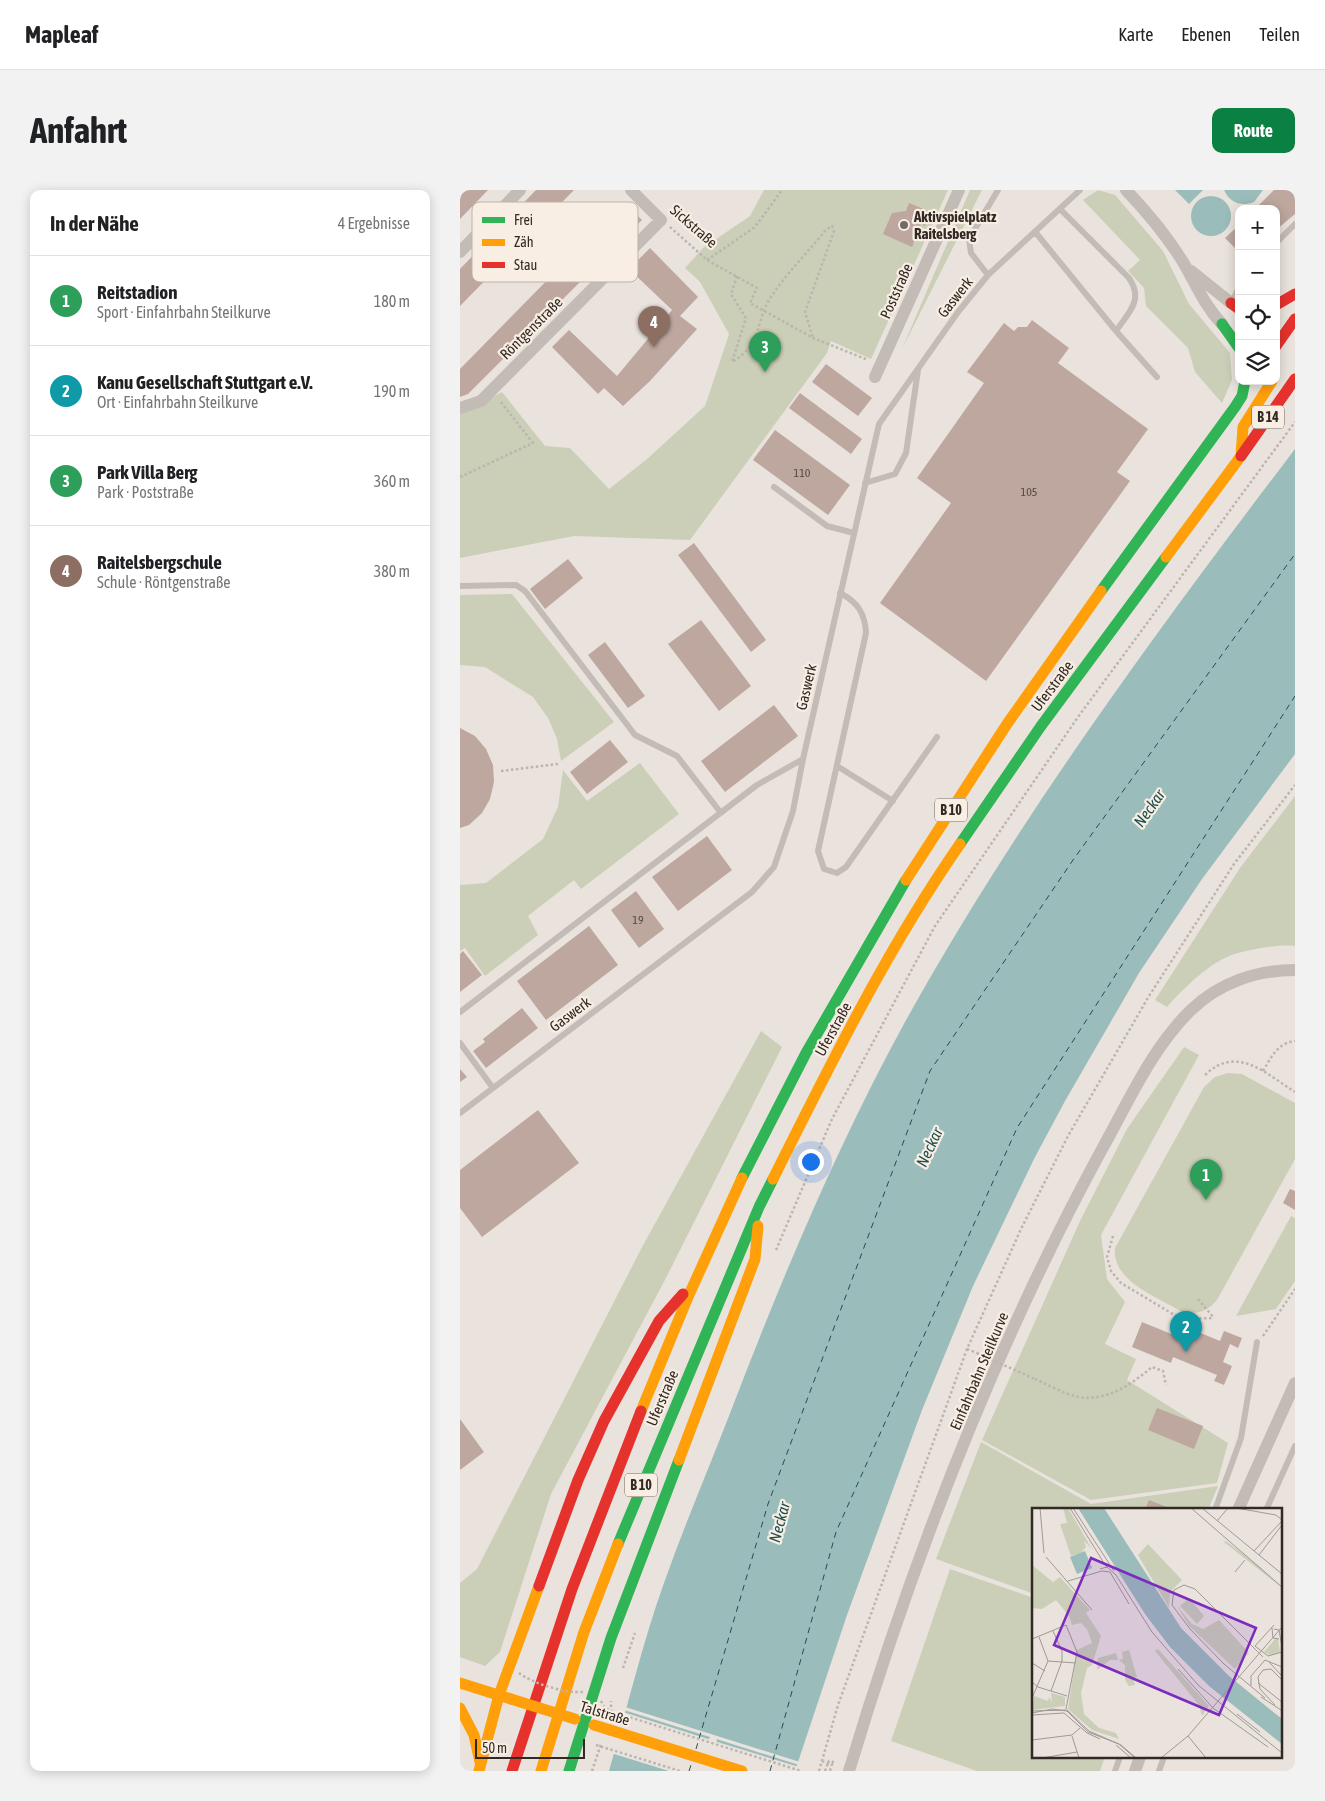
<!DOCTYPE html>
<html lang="de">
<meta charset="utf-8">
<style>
:root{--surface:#fff;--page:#f2f2f2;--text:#202124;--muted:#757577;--line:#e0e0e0;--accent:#0b8043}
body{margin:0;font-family:"Asap Condensed",sans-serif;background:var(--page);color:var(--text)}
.controls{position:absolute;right:15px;top:15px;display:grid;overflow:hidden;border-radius:10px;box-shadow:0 2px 12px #0003}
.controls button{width:45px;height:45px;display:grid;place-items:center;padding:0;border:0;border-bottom:1px solid var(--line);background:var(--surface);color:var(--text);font:25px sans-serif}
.scale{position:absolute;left:15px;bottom:12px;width:110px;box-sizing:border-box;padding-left:5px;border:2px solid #322925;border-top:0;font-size:14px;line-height:18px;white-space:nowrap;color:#322925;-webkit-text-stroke:4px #f8eee3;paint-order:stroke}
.you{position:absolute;left:350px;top:971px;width:18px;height:18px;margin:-12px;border:4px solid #fff;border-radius:50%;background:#1a73e8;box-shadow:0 0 0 8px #1a73e833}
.badge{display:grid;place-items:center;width:32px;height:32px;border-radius:50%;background:var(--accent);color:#fff;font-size:16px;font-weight:700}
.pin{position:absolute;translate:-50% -41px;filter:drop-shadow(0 1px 2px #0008)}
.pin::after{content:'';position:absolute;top:26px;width:18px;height:15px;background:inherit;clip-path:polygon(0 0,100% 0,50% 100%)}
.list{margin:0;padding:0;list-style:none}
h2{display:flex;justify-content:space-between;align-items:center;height:65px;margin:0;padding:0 20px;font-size:21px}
h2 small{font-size:16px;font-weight:400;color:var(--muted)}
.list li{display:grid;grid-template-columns:32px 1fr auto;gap:15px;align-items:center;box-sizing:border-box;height:90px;padding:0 20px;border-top:1px solid var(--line)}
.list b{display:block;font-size:19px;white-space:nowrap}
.list p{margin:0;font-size:16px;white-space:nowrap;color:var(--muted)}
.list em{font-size:16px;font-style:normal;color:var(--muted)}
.icon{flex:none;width:28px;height:28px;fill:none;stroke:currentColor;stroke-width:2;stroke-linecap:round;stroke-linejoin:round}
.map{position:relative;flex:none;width:835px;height:1581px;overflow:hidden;border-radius:10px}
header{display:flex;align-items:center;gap:30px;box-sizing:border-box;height:70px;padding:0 25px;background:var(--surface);border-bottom:1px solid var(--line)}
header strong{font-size:24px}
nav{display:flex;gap:28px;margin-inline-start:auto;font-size:18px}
.intro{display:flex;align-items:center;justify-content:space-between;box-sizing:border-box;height:120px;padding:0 30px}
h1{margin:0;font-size:35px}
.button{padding:12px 22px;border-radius:10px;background:var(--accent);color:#fff;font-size:18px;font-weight:700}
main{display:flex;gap:30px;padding:0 30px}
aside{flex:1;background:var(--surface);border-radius:10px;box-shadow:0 2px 12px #0003}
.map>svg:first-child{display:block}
.green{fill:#cbcfb7}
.water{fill:#9abcba}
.pier{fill:#eae3dd}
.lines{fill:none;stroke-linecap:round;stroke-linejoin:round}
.ferry{stroke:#1d5052;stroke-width:1;stroke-dasharray:6 5;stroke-linecap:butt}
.building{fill:#bda79f}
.path{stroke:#bbb4af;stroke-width:2.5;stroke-dasharray:2.5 2.5;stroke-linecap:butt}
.lane{stroke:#c3bcb6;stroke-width:6}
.street{stroke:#c3bcb6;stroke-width:12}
.fast{stroke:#30b455;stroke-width:11}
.slow{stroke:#ff9f0a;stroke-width:11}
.jam{stroke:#e5322d;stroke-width:11}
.path-bridge{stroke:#bbb4af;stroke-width:2.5;stroke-dasharray:2.5 2.5;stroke-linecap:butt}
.slow-bridge{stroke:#ff9f0a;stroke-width:11}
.poi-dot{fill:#726a65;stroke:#f8eee3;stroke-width:2}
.labels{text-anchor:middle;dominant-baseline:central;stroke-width:4.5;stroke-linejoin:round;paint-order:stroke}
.number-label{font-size:12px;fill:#554844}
.shield{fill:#f8eee3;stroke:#6d645e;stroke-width:1}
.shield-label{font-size:14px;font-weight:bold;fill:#322925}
.poi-label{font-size:15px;font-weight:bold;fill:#322925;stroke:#f8eee3;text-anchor:start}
.street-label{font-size:15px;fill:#322925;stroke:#f8eee3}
.water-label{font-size:16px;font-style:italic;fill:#1d5052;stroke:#f8eee3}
.inset-river{fill:none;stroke:#9abcba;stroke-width:2.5}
.inset-road{fill:none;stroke:#a09993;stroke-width:1}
.view{fill:#7b2cbf;fill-opacity:0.15;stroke:#7b2cbf;stroke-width:2.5}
.inset-edge{fill:none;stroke:#322925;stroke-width:2.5}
.key{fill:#f8eee3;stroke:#bdb3aa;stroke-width:1}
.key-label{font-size:14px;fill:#322925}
</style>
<header>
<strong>Mapleaf</strong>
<nav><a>Karte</a><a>Ebenen</a><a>Teilen</a></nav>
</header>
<div class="intro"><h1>Anfahrt</h1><a class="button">Route</a></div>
<main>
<aside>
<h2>In der Nähe<small>4 Ergebnisse</small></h2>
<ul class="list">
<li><span class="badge" style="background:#2e9e5b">1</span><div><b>Reitstadion</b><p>Sport · Einfahrbahn Steilkurve</p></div><em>180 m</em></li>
<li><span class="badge" style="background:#0f9aa8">2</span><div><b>Kanu Gesellschaft Stuttgart e.V.</b><p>Ort · Einfahrbahn Steilkurve</p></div><em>190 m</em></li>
<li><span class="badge" style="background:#2e9e5b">3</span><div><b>Park Villa Berg</b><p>Park · Poststraße</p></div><em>360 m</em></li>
<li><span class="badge" style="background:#8d6e63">4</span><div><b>Raitelsbergschule</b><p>Schule · Röntgenstraße</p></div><em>380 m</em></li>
</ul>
</aside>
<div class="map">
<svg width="835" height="1581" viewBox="0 0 835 1581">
<rect width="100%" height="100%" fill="#eae3dd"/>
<path class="green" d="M 304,0 L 488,0 L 411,169 L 371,151 L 367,163 L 230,350 L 114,346 L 0,368 L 0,223 L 42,202 L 85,256 L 110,258 L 149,299 L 187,269 L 245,216 L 269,144 L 240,92 L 225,78 L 243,58 L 290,26 Z
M 510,0 L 522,0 L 442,159 Z
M 638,0 L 655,5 L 703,61 L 729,114 L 770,163 L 772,190 L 762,213 L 735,182 L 728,158 L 686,116 L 684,98 L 668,81 L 680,70 L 623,10 Z
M 52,404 L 154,532 L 101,571 L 97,549 L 88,528 L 73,507 L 25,477 L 0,475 L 0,405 Z
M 180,573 L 219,624 L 121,699 L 114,690 L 68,726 L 78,745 L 25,786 L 5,758 L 0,761 L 0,695 L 26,693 L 83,649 L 98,617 L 103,580 L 127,611 Z
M 835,606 L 835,756 C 818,754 782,760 767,767 C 745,777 723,799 707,817 L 695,810 L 780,678 Z
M 301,841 L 322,857 L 206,1088 L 91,1304 L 40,1462 L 25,1476 L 0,1467 L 0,1393 L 17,1379 L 181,1059 Z
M 724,857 L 739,865 L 641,1045 L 647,1089 L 665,1112 L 645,1154 L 676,1169 L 667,1190 L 768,1253 L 757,1293 L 631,1310 L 522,1250 L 620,1031 L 667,939 Z
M 768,883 L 782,884 L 835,913 L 835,969 L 757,1110 C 748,1121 737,1125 722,1122 C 698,1107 652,1092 655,1058 L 744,897 L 755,887 Z
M 831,1026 L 835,1028 L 835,1091 L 816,1119 L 776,1126 Z
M 521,1252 L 631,1314 L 758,1296 L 748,1320 L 574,1320 L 574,1404 L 476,1369 Z
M 490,1379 L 574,1408 L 574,1567 L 645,1567 L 640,1581 L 517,1581 L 431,1551 Z"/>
<path class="water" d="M 715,0 L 743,0 L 729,14 Z
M 764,0 L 803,0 L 794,12 C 781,17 770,13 764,0 Z
M731 26a20 20 0 1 1 40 0a20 20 0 1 1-40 0Z
M 835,259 L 835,564 L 742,689 L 679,783 L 605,911 L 574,969 L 513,1096 L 462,1220 L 387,1425 L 335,1581 L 247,1581 L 257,1550 L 254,1545 L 249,1548 L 238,1581 L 149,1581 C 167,1519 182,1454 204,1393 C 223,1339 246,1285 267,1231 C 319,1095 375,960 445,832 C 557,630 695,443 835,259 Z"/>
<path class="pier" d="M 165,1517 L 340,1572 L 339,1575 L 164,1520 Z
M 163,1522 L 251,1550 L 241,1581 L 209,1581 L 151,1563 Z
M 254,1551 L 339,1577 L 337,1581 L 245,1581 Z"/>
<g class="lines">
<path class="ferry" d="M 236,1559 L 308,1314 L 470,881 L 613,670 L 835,364
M 229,1581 L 231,1575
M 310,1581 L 376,1342 L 557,938 L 835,506"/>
</g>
<path class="building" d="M 0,0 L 28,0 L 0,29 Z
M 76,0 L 114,0 L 0,116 L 0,79 Z
M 814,0 L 835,0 L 835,24 L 816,40 L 816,19 L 795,19 Z
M 164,12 L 182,30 L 8,204 L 0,207 L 0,179 Z
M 449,13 L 471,22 L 465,36 L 461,34 L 452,57 L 423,44 L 432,23 L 446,21 Z
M 779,35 L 779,62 L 765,48 Z
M 190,58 L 238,107 L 220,126 L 237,139 L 190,191 L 163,216 L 144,198 L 138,204 L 92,157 L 109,140 L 157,186 L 212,120 L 169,79 Z
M 572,130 L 609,158 L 598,173 L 688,239 L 657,282 L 670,291 L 526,491 L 420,413 L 491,313 L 457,288 L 524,193 L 507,182 L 544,133 L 554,141 L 558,137 L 567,137 Z
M 366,174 L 412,208 L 398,226 L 352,192 Z
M 340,203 L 402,249 L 391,264 L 329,218 Z
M 315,240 L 390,295 L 368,325 L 293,270 Z
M 234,353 L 306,450 L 291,462 L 218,365 Z
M 108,369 L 123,388 L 85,419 L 70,399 Z
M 241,430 L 291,496 L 259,521 L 208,454 Z
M 145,452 L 185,506 L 168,518 L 128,465 Z
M 314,515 L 338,546 L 265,602 L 241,571 Z
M 0,538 L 15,546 L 26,559 L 33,575 L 34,592 L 30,609 L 22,623 L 9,635 L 0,638 Z
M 150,550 L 168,572 L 127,604 L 110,582 Z
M 247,646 L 272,680 L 218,721 L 192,687 Z
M 176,701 L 204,739 L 179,758 L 151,720 Z
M 129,736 L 158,775 L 86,830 L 57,791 Z
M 3,761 L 22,785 L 0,802 L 0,764 Z
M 62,818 L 78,838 L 26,878 L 13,861 L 25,852 L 23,849 Z
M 0,879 L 7,887 L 0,892 Z
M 78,920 L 119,973 L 22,1047 L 0,1018 L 0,980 Z
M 830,999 L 835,1001 L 835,1020 L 823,1013 Z
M 682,1132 L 721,1148 L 726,1137 L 760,1151 L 764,1141 L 782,1148 L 778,1158 L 770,1154 L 763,1172 L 772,1176 L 764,1195 L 754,1191 L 757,1185 L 713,1167 L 711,1173 L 672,1157 Z
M 697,1218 L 743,1236 L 734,1259 L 688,1240 Z
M 0,1229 L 24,1262 L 0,1280 Z
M 689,1310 L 709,1318 L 708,1320 L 685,1320 Z"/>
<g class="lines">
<path class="path" d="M 210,37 L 247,70 L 297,98 L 290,113 L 353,148 L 408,170
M 247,70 L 295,37 L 322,0
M 277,86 L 271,104 L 286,128 L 272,172 C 304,153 294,133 311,107 C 326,84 348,62 365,41 L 372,36 L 374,41 L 345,122 L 353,148
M 0,287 L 73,253 L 40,211
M 41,581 L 98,574
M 803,881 C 811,868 817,853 835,851
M 745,885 C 777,854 806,884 835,902
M 653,1046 L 647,1067 L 651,1081 L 661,1093 L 721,1129 L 754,1128
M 316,1060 L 372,929 L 475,736 L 618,527 L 835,232
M 738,1109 L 754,1128
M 803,1146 L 835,1099
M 507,1159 L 517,1163
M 575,1189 C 589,1195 604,1204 619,1207 C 646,1212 672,1194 692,1177 L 703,1181 L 706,1195
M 163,1478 L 175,1443
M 151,1522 L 151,1511
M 362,1571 L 372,1574 L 370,1581
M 132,1581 L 141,1554
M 359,1581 L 378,1515 L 507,1159 L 561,1039 L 608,946 L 689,806 L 774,674 L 835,595
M 365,1581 L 368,1573"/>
<path class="lane" d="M 600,19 L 669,88 C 684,110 669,122 656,141 L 697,187
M 576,43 L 656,141
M 816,53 L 835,34
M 528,85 L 511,63 L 509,49 L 538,0
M 773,110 L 779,97
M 405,293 L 435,284 L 446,263 L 458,180
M 314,297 L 367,336 L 394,343
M 0,396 L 56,395 L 65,401 L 175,545 L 217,566 L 261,623
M 380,403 C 398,412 405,424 406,443 L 358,661 L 364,679 L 377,683 L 386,677 L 477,547
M 377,576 L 433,611
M 0,822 L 297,595 L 343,569
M 0,853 L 33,898
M 0,923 L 292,702 L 314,677 L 333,621 L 343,569 L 419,234 L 498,122 L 528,85 L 620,0
M 755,1320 L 781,1248 L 797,1152
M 806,1320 L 835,1256
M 655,1581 L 660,1567
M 699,1581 L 704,1567"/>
<path class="street" d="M 666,0 C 687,22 707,46 723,72 C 736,94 744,115 762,134
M 0,62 L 60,0
M 731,81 L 771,113
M 415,187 L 499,0
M 0,218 L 21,211 L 201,30 L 171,0
M 778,1320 L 835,1193
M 389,1581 C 453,1368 535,1156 641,961 C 668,913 691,859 731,820 C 759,793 796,780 835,780
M 675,1581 L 680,1567"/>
<path class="fast" d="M 762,134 L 779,158
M 641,401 L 775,217 L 782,206 L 785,191
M 500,654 L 581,536 L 706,367
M 282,988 L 346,863 L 446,690
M 158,1354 L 299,1017 L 313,989
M 109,1581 L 151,1448 L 219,1270"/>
<path class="slow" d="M 706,367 L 781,266 L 783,237 L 812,191
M 446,690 L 547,534 L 641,401
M 313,989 C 370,875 427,759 500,654
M 181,1221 L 228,1107 L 282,988
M 219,1270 L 295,1069 L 298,1036
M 0,1493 L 51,1509
M 0,1518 L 14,1545 L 20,1572
M 150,1540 L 282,1581
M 19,1581 L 39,1505 L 79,1396
M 81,1581 L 124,1442 L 158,1354"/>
<path class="jam" d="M 771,113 L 779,119
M 816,115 L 835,104
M 816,156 L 835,129
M 781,266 L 835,189
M 79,1396 L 118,1290 L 144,1231 L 199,1131 L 223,1104
M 52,1581 L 112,1399 L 181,1221"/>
<path class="path-bridge" d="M 517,1163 L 575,1189
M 59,1483 C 74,1494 104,1503 123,1502
M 141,1511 L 145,1518 L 153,1522 L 341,1581
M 136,1555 L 220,1581
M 368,1573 L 369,1571 L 373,1572 L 372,1574"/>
<path class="slow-bridge" d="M 51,1509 L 115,1529
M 134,1535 L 150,1540"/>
</g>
<circle class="poi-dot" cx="444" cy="35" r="5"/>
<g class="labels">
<g class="number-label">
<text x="342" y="283">110</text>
<text x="569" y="302">105</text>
<text x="178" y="730">19</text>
</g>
<g class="shield">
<rect x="792" y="215.5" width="32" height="23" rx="4"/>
<rect x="475" y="608.5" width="32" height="23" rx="4"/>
<rect x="165" y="1283.5" width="32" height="23" rx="4"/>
</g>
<g class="shield-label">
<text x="808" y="227">B 14</text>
<text x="491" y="620">B 10</text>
<text x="181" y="1295">B 10</text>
</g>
<g class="poi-label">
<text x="454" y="26">Aktivspielplatz<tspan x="454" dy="17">Raitelsberg</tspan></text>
</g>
<g class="street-label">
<text transform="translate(234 36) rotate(41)">Sickstraße</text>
<text transform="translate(436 101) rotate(-66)">Poststraße</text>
<text transform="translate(495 107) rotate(-52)">Gaswerk</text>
<text transform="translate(71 138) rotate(-45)">Röntgenstraße</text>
<text transform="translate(592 496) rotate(-53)">Uferstraße</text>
<text transform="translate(346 497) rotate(-77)">Gaswerk</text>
<text transform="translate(110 824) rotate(-37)">Gaswerk</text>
<text transform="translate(373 839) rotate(-61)">Uferstraße</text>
<text transform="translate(519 1181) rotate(-67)">Einfahrbahn Steilkurve</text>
<text transform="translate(202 1208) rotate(-67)">Uferstraße</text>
<text transform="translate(145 1523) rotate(17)">Talstraße</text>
</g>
<g class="water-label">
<text transform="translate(689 618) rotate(-55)">Neckar</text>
<text transform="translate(469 957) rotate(-65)">Neckar</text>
<text transform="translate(319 1332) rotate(-75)">Neckar</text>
</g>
</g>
<g transform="translate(572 1318)">
<rect width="250" height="250" fill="#eae3dd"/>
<path d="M 31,0 L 36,0 L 60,41 L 52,33 L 54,39 L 49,45 L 39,48 L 28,16 L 35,15 ZM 194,33 L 226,57 L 250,80 L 192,34 ZM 116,36 L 150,72 L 138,84 L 137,100 L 106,47 ZM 0,57 L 21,74 L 28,69 L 58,102 L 54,105 L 69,128 L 60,157 L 55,160 L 49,185 L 52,206 L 67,220 L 84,225 L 87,231 L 60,222 L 36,201 L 45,142 L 60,135 L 55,121 L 49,115 L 40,117 L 37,108 L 24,92 L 10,101 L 0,100 ZM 157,90 L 172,108 L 165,116 L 148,98 ZM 145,98 L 160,116 L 171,121 L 187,112 L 217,145 L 203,161 L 157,118 ZM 243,131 L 246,131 L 248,144 L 238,147 L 232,144 ZM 126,141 L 177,198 L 170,208 L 167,197 L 123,143 ZM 97,142 L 105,169 L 101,170 L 103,177 L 97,178 L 93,172 L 93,157 L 87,152 L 91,151 L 90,144 ZM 84,145 L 86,152 L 78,152 L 65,162 L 66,150 ZM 19,185 L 33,189 L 33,198 L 0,202 L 2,188 L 16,193 L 17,189 L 20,194 Z" fill="#cbcfb7"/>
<path d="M 46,0 L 72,0 L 149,120 L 197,168 L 250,211 L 250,236 L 177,178 L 138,139 L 113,106 ZM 53,43 L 60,60 L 45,66 L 38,49 Z" fill="#9abcba"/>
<path class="inset-river" d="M 57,0 L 135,127 L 173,163 L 250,226M 63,0 L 145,120 L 179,157 L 250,214"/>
<path class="inset-road" d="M 8,0 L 12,45M 38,0 L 75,60M 41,0 L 82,63M 159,0 L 250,79M 170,0 L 250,66M 204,0 L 244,7 L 250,12M 185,13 L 196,0M 222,43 L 250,13M 227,47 L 250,17M 14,49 L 60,102M 68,61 L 75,59 L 84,67 L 120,124 L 166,177 L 250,245M 70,63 L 78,64 L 97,96M 203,64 L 213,52M 36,73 L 70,63M 242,117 L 223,138 L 236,148 L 250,144M 240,120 L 241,130 L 247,131M 242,121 L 247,122 L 250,139M 0,131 L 34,117 L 45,144 L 34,201M 231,149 L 163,81 L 152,77 L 142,82 L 140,97 L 158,121 L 192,156 L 233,190M 16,153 L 44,155M 237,154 L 250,168M 0,155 L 13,163M 146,161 L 181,200 L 236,239M 0,174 L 6,179 L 35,188M 226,175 L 250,194M 219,178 L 219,168 L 233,152 L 250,159M 19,183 L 30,153 L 30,143 L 21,123M 229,189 L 249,202M 0,190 L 16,153 L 7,129M 243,197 L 228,181 L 226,169 L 231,162 L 239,161 L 250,172M 0,203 L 35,202 L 57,223 L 89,237 L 104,250M 0,205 L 20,201 L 35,203 L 56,224 L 87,236 L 103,250M 205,206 L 228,224M 0,207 L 32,205 L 55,225 L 68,231M 40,228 L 47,250M 156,228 L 174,250M 0,232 L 40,227 L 48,220M 84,237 L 99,250M 10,250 L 45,244M 129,250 L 156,228 L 250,119"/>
<path class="view" d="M 59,50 L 224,120 L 187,207 L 22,137 Z"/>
<rect width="250" height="250" class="inset-edge"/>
</g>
<rect x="12" y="12" width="166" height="80" rx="8" class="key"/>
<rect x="22" y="27" width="23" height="6" fill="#30b455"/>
<rect x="22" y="49" width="23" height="7" fill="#ff9f0a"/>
<rect x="22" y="72" width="23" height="6" fill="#e5322d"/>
<g class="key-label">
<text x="54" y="35">Frei</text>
<text x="54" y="57">Zäh</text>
<text x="54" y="80">Stau</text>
</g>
</svg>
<div class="controls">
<button>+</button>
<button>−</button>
<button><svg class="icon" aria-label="locate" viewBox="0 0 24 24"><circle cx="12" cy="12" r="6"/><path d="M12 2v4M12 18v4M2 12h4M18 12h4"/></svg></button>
<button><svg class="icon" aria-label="layers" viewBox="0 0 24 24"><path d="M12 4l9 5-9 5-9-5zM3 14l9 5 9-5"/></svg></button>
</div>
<div class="scale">50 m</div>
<div class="you"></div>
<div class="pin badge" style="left:746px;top:1010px;background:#2e9e5b">1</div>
<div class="pin badge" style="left:726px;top:1162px;background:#0f9aa8">2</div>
<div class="pin badge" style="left:305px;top:182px;background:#2e9e5b">3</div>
<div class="pin badge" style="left:194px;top:157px;background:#8d6e63">4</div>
</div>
</main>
